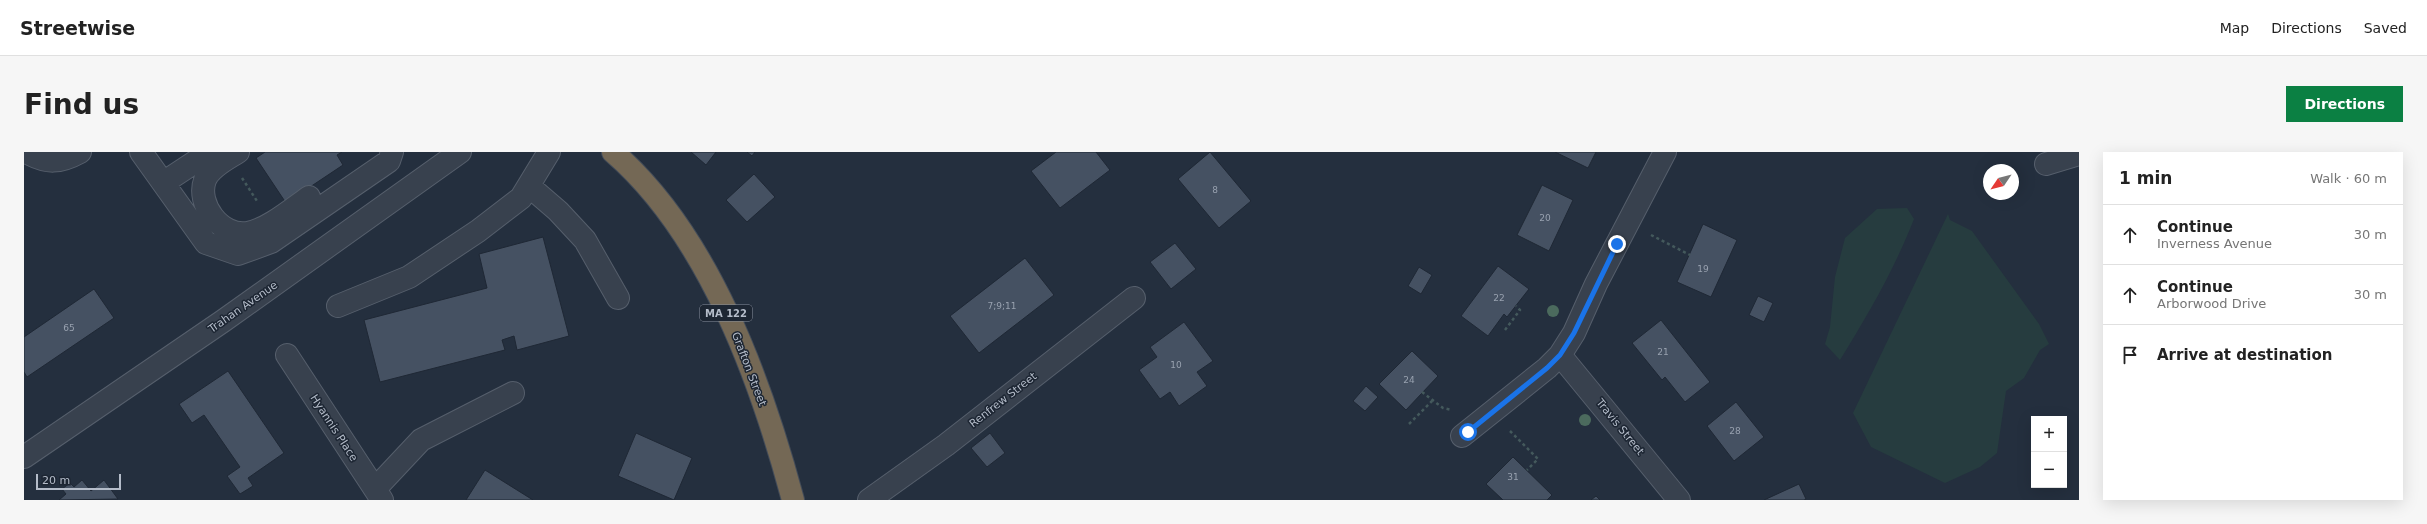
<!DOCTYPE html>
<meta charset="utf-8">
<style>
:root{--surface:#fff;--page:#f6f6f6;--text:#222;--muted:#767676;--line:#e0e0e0;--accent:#0b8043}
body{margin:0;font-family:"DejaVu Sans",sans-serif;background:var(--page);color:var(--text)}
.controls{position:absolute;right:12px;bottom:12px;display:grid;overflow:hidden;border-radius:0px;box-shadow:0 4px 16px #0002}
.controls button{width:36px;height:36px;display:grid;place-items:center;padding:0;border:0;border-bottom:1px solid var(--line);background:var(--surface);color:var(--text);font:20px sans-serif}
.compass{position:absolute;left:1959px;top:12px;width:36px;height:36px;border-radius:50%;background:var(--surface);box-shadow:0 4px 16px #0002;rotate:235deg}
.scale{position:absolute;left:12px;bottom:10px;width:85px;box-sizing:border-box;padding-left:4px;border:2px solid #b4bcc9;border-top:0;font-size:11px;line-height:14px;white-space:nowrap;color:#b4bcc9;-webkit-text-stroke:3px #1d2633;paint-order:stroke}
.stop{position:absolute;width:12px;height:12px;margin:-9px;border:3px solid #1a73e8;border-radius:50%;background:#fff}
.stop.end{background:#1a73e8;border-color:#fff;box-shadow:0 1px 4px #0008}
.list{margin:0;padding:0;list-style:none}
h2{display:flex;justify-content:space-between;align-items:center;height:52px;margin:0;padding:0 16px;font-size:17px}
h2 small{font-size:13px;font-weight:400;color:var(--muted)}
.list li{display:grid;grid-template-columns:26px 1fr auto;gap:12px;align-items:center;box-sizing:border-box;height:60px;padding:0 16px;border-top:1px solid var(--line)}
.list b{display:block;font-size:15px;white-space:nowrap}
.list p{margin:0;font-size:13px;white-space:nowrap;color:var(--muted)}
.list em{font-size:13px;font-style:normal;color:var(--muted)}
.icon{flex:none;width:22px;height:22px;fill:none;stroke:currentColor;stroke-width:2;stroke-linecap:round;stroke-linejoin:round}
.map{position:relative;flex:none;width:2055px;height:348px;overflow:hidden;border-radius:0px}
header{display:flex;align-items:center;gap:24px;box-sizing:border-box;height:56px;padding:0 20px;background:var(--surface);border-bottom:1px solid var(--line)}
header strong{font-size:19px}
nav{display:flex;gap:22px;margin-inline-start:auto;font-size:14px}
.intro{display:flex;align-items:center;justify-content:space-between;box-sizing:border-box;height:96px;padding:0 24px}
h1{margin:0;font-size:28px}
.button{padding:10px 18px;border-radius:0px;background:var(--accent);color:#fff;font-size:14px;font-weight:700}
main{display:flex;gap:24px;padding:0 24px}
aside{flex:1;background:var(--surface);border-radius:0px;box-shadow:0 4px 16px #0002}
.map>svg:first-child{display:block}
.green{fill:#263c3f}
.building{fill:#455162;stroke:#1f2835}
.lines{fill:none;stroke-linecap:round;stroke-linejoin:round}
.minor-casing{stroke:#565f6c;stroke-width:24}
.highway-casing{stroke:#434c59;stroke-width:24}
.path{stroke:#44595c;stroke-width:2.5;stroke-dasharray:3 3;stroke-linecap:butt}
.minor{stroke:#38414e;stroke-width:22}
.highway{stroke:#746855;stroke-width:22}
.tree{fill:#4b6a5d}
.route{stroke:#1a73e8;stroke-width:5}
.labels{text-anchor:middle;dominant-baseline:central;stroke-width:3;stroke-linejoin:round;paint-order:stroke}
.number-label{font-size:9px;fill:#98a1af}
.shield{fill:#1d2633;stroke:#878f9c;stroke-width:1}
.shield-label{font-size:10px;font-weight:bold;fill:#b4bcc9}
.street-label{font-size:11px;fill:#b4bcc9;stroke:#1d2633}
</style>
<header>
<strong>Streetwise</strong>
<nav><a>Map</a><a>Directions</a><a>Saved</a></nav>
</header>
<div class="intro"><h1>Find us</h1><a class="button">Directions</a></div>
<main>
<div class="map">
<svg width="2055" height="348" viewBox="0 0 2055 348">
<rect width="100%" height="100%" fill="#242f3e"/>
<path class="green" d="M 1883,56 L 1890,67 C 1870,118 1845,161 1816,208 L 1801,192 L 1806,175 L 1811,125 L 1821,86 L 1853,57 Z
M 1924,62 L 1926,68 L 1948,79 L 2015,172 L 2025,192 L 2016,198 L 2000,226 L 1982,239 L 1973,301 L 1956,315 L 1921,331 L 1847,295 L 1829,261 Z"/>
<path class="building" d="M 241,0 L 318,0 L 313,3 L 319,13 L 262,51 L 232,6 Z
M 667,0 L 692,0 L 682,13 Z
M 723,0 L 731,0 L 728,4 Z
M 1032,0 L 1072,0 L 1086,18 L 1036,56 L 1007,19 Z
M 1186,0 L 1227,49 L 1195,76 L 1154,27 Z
M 1531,0 L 1572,0 L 1564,16 Z
M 730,22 L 751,45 L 723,70 L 702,48 Z
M 1518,33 L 1549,48 L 1525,99 L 1493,83 Z
M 1679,72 L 1713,88 L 1687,145 L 1653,130 Z
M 519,85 L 545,184 L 493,198 L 490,184 L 478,188 L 481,198 L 356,230 L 340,168 L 463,136 L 455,102 Z
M 1151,91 L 1172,117 L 1147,137 L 1126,110 Z
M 1001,106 L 1030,143 L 955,201 L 926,164 Z
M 1474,114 L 1505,137 L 1483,165 L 1480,162 L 1464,184 L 1437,164 Z
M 1395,115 L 1408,123 L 1397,142 L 1384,134 Z
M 70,137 L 90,166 L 3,225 L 0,220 L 0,185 Z
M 1734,144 L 1749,151 L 1740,170 L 1725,163 Z
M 1637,168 L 1686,230 L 1661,250 L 1641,225 L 1638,228 L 1608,191 Z
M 1160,170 L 1189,209 L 1173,220 L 1183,234 L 1155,254 L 1146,240 L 1136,247 L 1115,218 L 1133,205 L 1126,195 Z
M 1388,199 L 1414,224 L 1382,258 L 1355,232 Z
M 204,219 L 260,301 L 224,326 L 229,334 L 216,342 L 203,324 L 216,315 L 180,263 L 168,271 L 155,252 Z
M 1342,234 L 1354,245 L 1341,259 L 1329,249 Z
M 1712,250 L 1740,285 L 1710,309 L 1683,274 Z
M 612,281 L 668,306 L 650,348 L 594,324 Z
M 966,281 L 981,301 L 963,315 L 947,296 Z
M 1489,305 L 1528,343 L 1523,348 L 1479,348 L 1462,332 Z
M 461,318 L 509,348 L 442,348 Z
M 58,328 L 67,339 L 80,328 L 94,347 L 35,348 L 42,342 L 38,337 L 46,331 L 50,335 Z
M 1775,332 L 1782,347 L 1780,348 L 1740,348 Z
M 1572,344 L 1576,348 L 1567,348 Z"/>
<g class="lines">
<g class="minor-casing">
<path id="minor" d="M 2,0 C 23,12 36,11 56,0
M 117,0 L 182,91 L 214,102 L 247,90 L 365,9 L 368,0
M 214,0 C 203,7 186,15 181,28 C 172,52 197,85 223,81 C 243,78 268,57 285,45
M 2022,12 L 2055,2
M 139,31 L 186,0
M 505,34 L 534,59 L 561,88 L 594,146
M 314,154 L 385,125 L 454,79 L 497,46 L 525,0
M 263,203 L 358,348
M 1536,203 L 1655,348
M 1438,284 L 1523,216 L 1536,203 L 1550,181 L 1572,132 L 1641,0
M 0,305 L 199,169 L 436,0
M 351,337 L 397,288 L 489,241
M 845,348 L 922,293 L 1110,146"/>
</g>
<g class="highway-casing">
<path id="highway" d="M 589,0 C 685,83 737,229 769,348"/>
</g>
<path class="path" d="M 218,26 L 233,49
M 1627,83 L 1666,103
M 1481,178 L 1496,158 L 1492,154
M 1398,240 L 1419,256 L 1428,258
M 1385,272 L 1408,249
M 1486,279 L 1514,307 L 1503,318"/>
<use href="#minor" class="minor"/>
<use href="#highway" class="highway"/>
</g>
<g class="tree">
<circle cx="1529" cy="159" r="6"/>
<circle cx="1561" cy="268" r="6"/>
</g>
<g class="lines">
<path class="route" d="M 1444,280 L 1523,216 L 1536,203 L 1550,181 L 1593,92"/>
</g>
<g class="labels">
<g class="number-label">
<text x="1191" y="38">8</text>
<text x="1521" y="66">20</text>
<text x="1679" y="117">19</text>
<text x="1475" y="146">22</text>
<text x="978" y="154">7;9;11</text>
<text x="45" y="176">65</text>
<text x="1639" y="200">21</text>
<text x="1152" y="213">10</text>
<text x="1385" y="228">24</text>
<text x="1711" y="279">28</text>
<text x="1489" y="325">31</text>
</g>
<rect class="shield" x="676" y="153" width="52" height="16" rx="3"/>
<g class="shield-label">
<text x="702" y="161">MA 122</text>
</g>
<g class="street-label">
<text transform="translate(219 155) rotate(-35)">Trahan Avenue</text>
<text transform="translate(725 217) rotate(69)">Grafton Street</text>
<text transform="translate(979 248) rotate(-38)">Renfrew Street</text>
<text transform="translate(1596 275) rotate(51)">Travis Street</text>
<text transform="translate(310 276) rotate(57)">Hyannis Place</text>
</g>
</g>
</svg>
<div class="controls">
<button>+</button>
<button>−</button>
</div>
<svg class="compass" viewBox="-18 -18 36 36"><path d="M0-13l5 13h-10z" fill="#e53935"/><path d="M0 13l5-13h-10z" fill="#767676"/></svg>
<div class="scale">20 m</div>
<div class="stop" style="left:1444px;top:280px"></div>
<div class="stop end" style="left:1593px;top:92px"></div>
</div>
<aside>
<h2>1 min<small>Walk · 60 m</small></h2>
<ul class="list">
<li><svg class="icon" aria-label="ahead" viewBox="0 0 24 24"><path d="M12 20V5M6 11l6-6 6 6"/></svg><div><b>Continue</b><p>Inverness Avenue</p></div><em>30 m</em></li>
<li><svg class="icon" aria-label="ahead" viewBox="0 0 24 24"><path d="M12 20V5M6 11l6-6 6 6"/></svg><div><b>Continue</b><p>Arborwood Drive</p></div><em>30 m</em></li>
<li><svg class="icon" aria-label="arrive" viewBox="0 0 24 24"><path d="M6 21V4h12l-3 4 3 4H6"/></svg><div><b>Arrive at destination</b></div></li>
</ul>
</aside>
</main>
